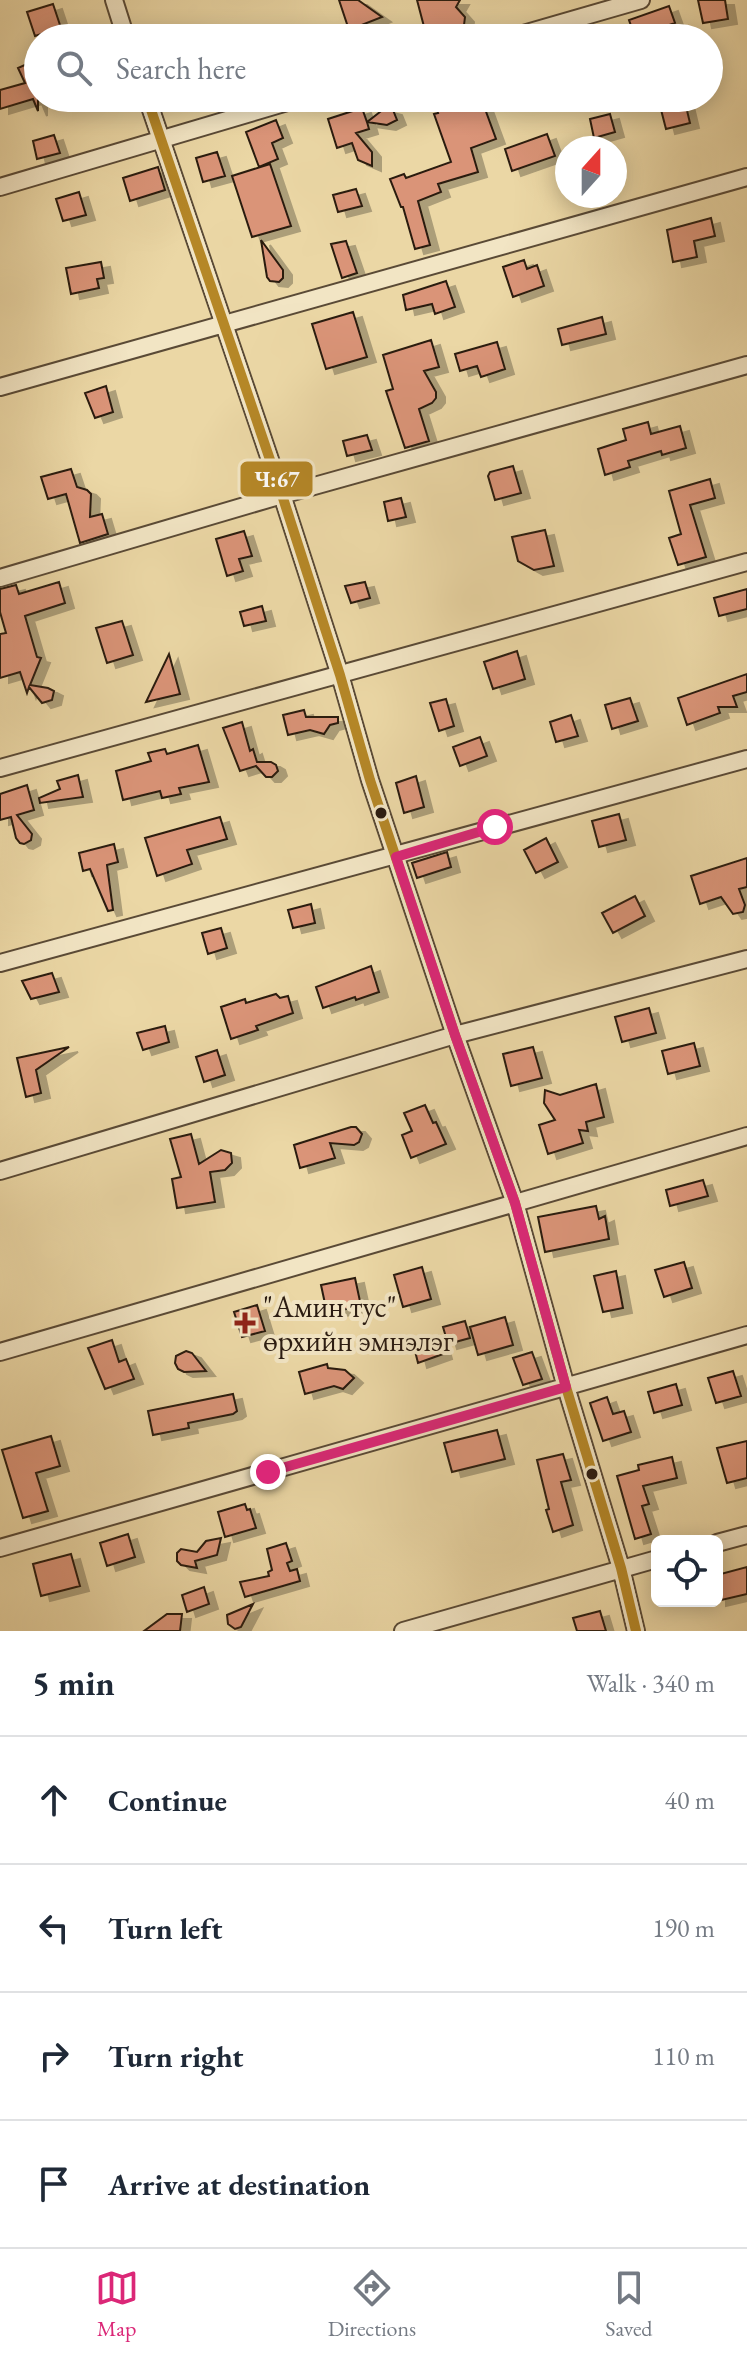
<!DOCTYPE html>
<meta charset="utf-8">
<style>
:root{--surface:#fff;--page:#f6f6f7;--text:#1f2937;--muted:#747a83;--line:#e0e1e3;--accent:#db2777}
body{margin:0;font-family:"EB Garamond",serif;background:var(--page);color:var(--text)}
.controls{position:absolute;right:24px;bottom:24px;display:grid;overflow:hidden;border-radius:12px;box-shadow:0 4px 20px #0003}
.controls button{width:72px;height:72px;display:grid;place-items:center;padding:0;border:0;border-bottom:2px solid var(--line);background:var(--surface);color:var(--text);font:40px sans-serif}
.compass{position:absolute;left:555px;top:136px;width:72px;height:72px;border-radius:50%;background:var(--surface);box-shadow:0 4px 20px #0003;rotate:21deg}
.stop{position:absolute;width:24px;height:24px;margin:-18px;border:6px solid #db2777;border-radius:50%;background:#fff}
.stop.end{background:#db2777;border-color:#fff;box-shadow:0 2px 8px #0008}
.list{margin:0;padding:0;list-style:none}
h2{display:flex;justify-content:space-between;align-items:center;height:104px;margin:0;padding:0 32px;font-size:34px}
h2 small{font-size:26px;font-weight:400;color:var(--muted)}
.list li{display:grid;grid-template-columns:52px 1fr auto;gap:24px;align-items:center;box-sizing:border-box;height:128px;padding:0 32px;border-top:2px solid var(--line)}
.list b{display:block;font-size:30px;white-space:nowrap}
.list em{font-size:26px;font-style:normal;color:var(--muted)}
.icon{flex:none;width:44px;height:44px;fill:none;stroke:currentColor;stroke-width:2;stroke-linecap:round;stroke-linejoin:round}
.map{position:relative;flex:none;width:747px;height:1631px;overflow:hidden}
.search{position:absolute;background:var(--surface);box-shadow:0 4px 20px #0003;left:24px;right:24px;top:24px;height:88px;display:flex;align-items:center;gap:20px;box-sizing:border-box;padding:0 28px;border-radius:44px;color:var(--muted);font-size:30px}
.sheet{height:616px;background:var(--surface)}
nav{display:flex;justify-content:space-around;align-items:center;box-sizing:border-box;height:112px;border-top:2px solid var(--line);background:var(--surface);font-size:22px;color:var(--muted)}
nav a{display:grid;justify-items:center;gap:4px}
nav .on{color:var(--accent)}
.map>svg:first-child{display:block}
.building{fill:#da9478;stroke:#2a1b11;stroke-width:2;filter:url(#shadow)}
.lines{fill:none;stroke-linecap:round;stroke-linejoin:round}
.street-casing{stroke:#5a4a36;stroke-width:20}
.street{stroke:#f2e5c4;stroke-width:16}
.bus-1-casing{stroke:#f2e5c4;stroke-width:16}
.bus-1{stroke:#b58727;stroke-width:10}
.route{stroke:#db2777;stroke-width:10}
.bus-dot{fill:#2a1b11;stroke:#f2e5c4;stroke-width:3}
.poi-dot{fill:#8f2418;stroke:#f2e5c4;stroke-width:3}
.labels{text-anchor:middle;dominant-baseline:central;stroke-width:8;stroke-linejoin:round;paint-order:stroke}
.poi-label{font-size:30px;fill:#2a1b11;stroke:#f2e5c4;text-anchor:start}
.line-badge{stroke:#f2e5c4;stroke-width:3}
.badge-label{font-size:22px;text-anchor:middle;font-weight:bold;fill:#fff}
</style>
<div class="map">
<svg width="747" height="1631" viewBox="0 0 747 1631">
<defs>
<filter id="shadow"><feDropShadow dx="9" dy="5" stdDeviation="0" flood-color="#0004"/></filter>
</defs>
<rect width="100%" height="100%" fill="#ebd7a5"/>
<filter id="stains"><feTurbulence type="fractalNoise" baseFrequency=".0025" numOctaves="4"/><feColorMatrix values="0 0 0 0 .2 0 0 0 0 .09 0 0 0 0 .02 0 0 0 .5 -.17"/></filter>
<radialGradient id="worn" r=".72"><stop offset=".6" stop-color="#630" stop-opacity="0"/><stop offset="1" stop-color="#630" stop-opacity=".3"/></radialGradient>
<path class="building" d="M 339,0 L 358,0 L 382,17 L 349,30 Z
M 417,0 L 460,0 L 456,7 L 465,17 L 464,25 L 445,33 L 446,38 L 427,38 Z
M 698,0 L 725,0 L 728,19 L 703,23 Z
M 53,4 L 61,28 L 35,36 L 27,12 Z
M 669,6 L 675,23 L 635,37 L 629,20 Z
M 38,59 L 38,111 L 33,99 L 0,109 L 0,90 L 25,83 L 18,68 Z
M 432,98 L 481,98 L 496,139 L 471,148 L 478,172 L 438,184 L 441,192 L 418,201 L 430,245 L 415,249 L 403,207 L 401,207 L 390,179 L 404,174 L 406,178 L 451,162 L 434,114 L 438,113 Z
M 658,98 L 684,98 L 690,123 L 666,129 Z
M 362,108 L 367,122 L 385,108 L 393,110 L 397,120 L 387,125 L 367,122 L 369,129 L 356,133 L 372,152 L 372,166 L 358,160 L 352,143 L 337,148 L 328,119 Z
M 610,114 L 615,132 L 594,138 L 590,119 Z
M 276,120 L 283,138 L 272,143 L 278,159 L 259,167 L 246,132 Z
M 547,134 L 555,156 L 512,171 L 505,149 Z
M 54,135 L 60,153 L 37,159 L 33,141 Z
M 217,152 L 225,176 L 203,182 L 196,158 Z
M 270,164 L 291,226 L 252,237 L 232,176 Z
M 158,167 L 165,190 L 130,201 L 123,178 Z
M 356,189 L 362,206 L 338,212 L 333,195 Z
M 79,192 L 86,215 L 63,221 L 56,199 Z
M 711,218 L 715,236 L 694,241 L 697,257 L 673,262 L 667,230 Z
M 261,240 L 283,270 L 283,278 L 279,282 L 270,281 L 267,277 Z
M 346,241 L 357,273 L 342,278 L 331,244 Z
M 524,260 L 527,269 L 537,265 L 544,286 L 513,297 L 503,267 Z
M 101,262 L 104,278 L 97,279 L 99,288 L 71,294 L 66,268 Z
M 446,281 L 455,307 L 435,314 L 432,304 L 406,310 L 403,295 Z
M 353,312 L 367,357 L 326,369 L 312,324 Z
M 602,317 L 606,334 L 562,345 L 558,329 Z
M 431,340 L 439,367 L 424,371 L 436,392 L 436,398 L 432,403 L 419,409 L 429,441 L 405,448 L 386,391 L 393,389 L 383,355 Z
M 497,342 L 505,369 L 481,377 L 477,366 L 460,371 L 455,354 Z
M 106,386 L 113,412 L 95,418 L 85,393 Z
M 648,422 L 651,434 L 680,426 L 686,448 L 662,455 L 661,451 L 628,461 L 630,467 L 605,475 L 598,449 L 626,440 L 623,429 Z
M 367,435 L 372,450 L 347,456 L 343,441 Z
M 513,466 L 521,493 L 495,500 L 488,476 L 490,472 Z
M 71,469 L 77,487 L 87,490 L 91,494 L 90,517 L 102,514 L 108,534 L 80,543 L 66,494 L 48,499 L 41,477 Z
M 710,479 L 715,498 L 690,505 L 706,557 L 678,565 L 669,538 L 681,534 L 669,491 Z
M 401,498 L 406,517 L 388,521 L 384,502 Z
M 545,530 L 554,566 L 534,570 L 518,561 L 512,537 Z
M 244,531 L 252,556 L 239,559 L 243,571 L 227,576 L 216,539 Z
M 59,582 L 65,603 L 25,616 L 37,657 L 41,658 L 30,685 L 48,688 L 54,691 L 52,700 L 42,703 L 29,687 L 27,693 L 20,672 L 0,678 L 0,634 L 6,633 L 0,612 L 0,589 L 16,585 L 19,594 Z
M 365,582 L 370,598 L 351,603 L 345,586 Z
M 747,589 L 747,609 L 719,616 L 714,598 Z
M 262,606 L 266,621 L 244,626 L 240,612 Z
M 122,621 L 133,655 L 107,663 L 96,628 Z
M 517,651 L 525,679 L 493,689 L 484,662 Z
M 169,654 L 180,694 L 146,702 Z
M 747,674 L 747,692 L 733,696 L 737,707 L 718,707 L 720,713 L 687,725 L 678,698 Z
M 630,698 L 638,721 L 612,729 L 605,705 Z
M 446,699 L 454,726 L 439,731 L 430,703 Z
M 304,710 L 306,717 L 338,717 L 338,723 L 330,725 L 324,734 L 310,730 L 288,735 L 283,715 Z
M 571,715 L 578,736 L 556,742 L 550,722 Z
M 242,722 L 250,751 L 253,749 L 257,762 L 271,762 L 276,765 L 278,771 L 272,777 L 266,777 L 256,766 L 240,771 L 223,728 Z
M 480,737 L 487,756 L 460,766 L 453,747 Z
M 198,745 L 209,782 L 179,788 L 181,794 L 162,798 L 160,791 L 123,800 L 116,771 L 151,761 L 148,753 L 165,749 L 167,754 Z
M 78,775 L 83,797 L 40,803 L 39,798 L 60,789 L 57,781 Z
M 416,776 L 424,807 L 404,813 L 396,783 Z
M 27,785 L 34,810 L 17,815 L 32,834 L 31,840 L 24,844 L 20,843 L 16,838 L 11,817 L 0,820 L 0,794 Z
M 619,814 L 626,840 L 599,847 L 592,821 Z
M 220,817 L 227,839 L 187,850 L 192,864 L 157,876 L 145,838 Z
M 546,838 L 558,862 L 536,873 L 524,850 Z
M 114,844 L 118,862 L 107,865 L 113,910 L 108,911 L 90,869 L 83,871 L 79,853 Z
M 447,852 L 451,867 L 417,878 L 412,863 Z
M 747,858 L 747,887 L 739,889 L 745,905 L 743,912 L 733,914 L 721,897 L 700,904 L 691,876 Z
M 635,896 L 645,916 L 613,933 L 602,913 Z
M 311,904 L 315,923 L 293,928 L 288,910 Z
M 221,928 L 227,948 L 208,954 L 202,933 Z
M 371,966 L 379,992 L 356,1000 L 355,997 L 323,1008 L 316,987 Z
M 52,973 L 59,992 L 31,999 L 22,981 Z
M 276,994 L 280,998 L 288,996 L 293,1013 L 256,1026 L 258,1030 L 231,1039 L 221,1007 L 245,999 L 246,1003 Z
M 649,1008 L 656,1033 L 622,1042 L 615,1017 Z
M 165,1026 L 169,1042 L 143,1050 L 137,1033 Z
M 694,1043 L 700,1066 L 668,1074 L 662,1051 Z
M 69,1047 L 36,1070 L 41,1093 L 26,1097 L 17,1058 Z
M 533,1047 L 542,1078 L 511,1086 L 503,1054 Z
M 217,1050 L 225,1075 L 204,1082 L 196,1057 Z
M 596,1084 L 604,1117 L 586,1122 L 588,1131 L 579,1130 L 583,1143 L 548,1154 L 539,1125 L 555,1120 L 544,1103 L 545,1090 L 560,1095 Z
M 425,1105 L 433,1123 L 436,1122 L 446,1144 L 411,1158 L 402,1135 L 412,1131 L 404,1113 Z
M 351,1127 L 356,1127 L 362,1134 L 359,1142 L 354,1145 L 330,1143 L 335,1158 L 300,1168 L 294,1145 Z
M 191,1134 L 199,1164 L 221,1150 L 231,1153 L 232,1163 L 225,1170 L 210,1172 L 215,1202 L 177,1208 L 172,1179 L 181,1177 L 170,1139 Z
M 703,1180 L 708,1196 L 670,1206 L 666,1190 Z
M 596,1206 L 599,1219 L 605,1216 L 609,1239 L 545,1252 L 538,1217 Z
M 684,1262 L 692,1288 L 664,1297 L 655,1270 Z
M 422,1267 L 431,1299 L 403,1307 L 394,1275 Z
M 616,1271 L 623,1308 L 603,1312 L 594,1276 Z
M 355,1278 L 361,1306 L 327,1313 L 321,1285 Z
M 257,1305 L 265,1331 L 242,1337 L 234,1312 Z
M 505,1317 L 513,1345 L 478,1355 L 470,1327 Z
M 465,1321 L 470,1338 L 448,1344 L 443,1327 Z
M 438,1336 L 443,1354 L 418,1363 L 413,1343 Z
M 112,1340 L 119,1362 L 126,1359 L 134,1379 L 105,1389 L 88,1348 Z
M 186,1351 L 192,1353 L 206,1371 L 184,1372 L 178,1369 L 175,1363 L 176,1356 Z
M 532,1352 L 542,1379 L 523,1385 L 513,1358 Z
M 327,1364 L 328,1368 L 345,1370 L 354,1378 L 343,1389 L 334,1386 L 305,1394 L 299,1372 Z
M 733,1371 L 741,1396 L 716,1403 L 708,1378 Z
M 676,1384 L 682,1405 L 654,1413 L 648,1392 Z
M 233,1394 L 237,1411 L 233,1414 L 188,1423 L 189,1428 L 153,1435 L 148,1411 Z
M 607,1397 L 613,1414 L 624,1411 L 631,1432 L 603,1441 L 590,1403 Z
M 497,1430 L 505,1459 L 452,1472 L 444,1443 Z
M 51,1436 L 60,1466 L 36,1473 L 48,1511 L 23,1518 L 2,1450 Z
M 747,1441 L 747,1478 L 727,1483 L 717,1448 Z
M 563,1454 L 571,1480 L 561,1482 L 573,1525 L 553,1532 L 546,1510 L 549,1509 L 537,1460 Z
M 672,1457 L 677,1478 L 643,1486 L 649,1504 L 642,1506 L 651,1534 L 635,1539 L 617,1476 L 639,1470 L 638,1465 Z
M 245,1504 L 247,1510 L 250,1509 L 256,1528 L 225,1537 L 218,1512 Z
M 128,1534 L 135,1557 L 107,1566 L 100,1543 Z
M 221,1538 L 217,1555 L 195,1561 L 197,1568 L 181,1565 L 177,1561 L 177,1553 L 181,1549 L 197,1552 L 206,1541 Z
M 286,1543 L 292,1561 L 287,1563 L 290,1571 L 297,1569 L 300,1581 L 245,1597 L 240,1582 L 269,1576 L 268,1572 L 272,1570 L 267,1549 Z
M 71,1554 L 80,1586 L 41,1596 L 33,1564 Z
M 747,1567 L 747,1594 L 717,1601 L 717,1575 Z
M 204,1587 L 209,1604 L 187,1612 L 182,1595 Z
M 253,1604 L 241,1627 L 235,1629 L 228,1624 L 227,1615 Z
M 600,1611 L 606,1631 L 577,1631 L 573,1618 Z
M 167,1614 L 182,1614 L 180,1631 L 144,1631 Z"/>
<g class="lines">
<g class="street-casing">
<path id="street" d="M 114,0 L 126,38
M 509,38 L 641,0
M 147,98 L 282,495 L 340,675 L 370,780 L 455,1035 L 515,1203 L 566,1387 L 621,1568 L 636,1631
M 0,187 L 301,98
M 0,387 L 747,177
M 0,578 L 282,495 L 747,365
M 0,768 L 747,562
M 0,963 L 747,759
M 0,1171 L 455,1035 L 747,959
M 0,1352 L 747,1136
M 717,1543 L 747,1535
M 0,1548 L 747,1335
M 403,1631 L 657,1559"/>
</g>
<use href="#street" class="street"/>
<g class="bus-1-casing">
<path id="bus-1" d="M 147,98 L 282,495 L 340,675 L 370,780 L 455,1035 L 515,1203 L 566,1387 L 621,1568 L 636,1631"/>
</g>
<use href="#bus-1" class="bus-1"/>
</g>
<g class="lines">
<path class="route" d="M 268,1472 L 566,1387 L 515,1203 L 455,1035 L 396,857 L 495,827"/>
</g>
<g class="bus-dot">
<circle cx="381" cy="813" r="7"/>
<circle cx="592" cy="1474" r="7"/>
</g>
<path class="poi-dot" d="M241 1311h8v8h8v8h-8v8h-8v-8h-8v-8h8z"/>
<g class="labels">
<g class="poi-label">
<text x="263" y="1306">"Амин тус"<tspan x="263" dy="34">өрхийн эмнэлэг</tspan></text>
</g>
</g>
<rect class="line-badge" x="239" y="460" width="75" height="38" rx="8" fill="#b58727"/>
<g class="badge-label">
<text x="277" y="487">Ч:67</text>
</g>
<rect width="100%" height="100%" filter="url(#stains)"/>
<rect width="100%" height="100%" fill="url(#worn)"/>
</svg>
<div class="controls">
<button><svg class="icon" aria-label="locate" viewBox="0 0 24 24"><circle cx="12" cy="12" r="6"/><path d="M12 2v4M12 18v4M2 12h4M18 12h4"/></svg></button>
</div>
<svg class="compass" viewBox="-18 -18 36 36"><path d="M0-13l5 13h-10z" fill="#e53935"/><path d="M0 13l5-13h-10z" fill="#747a83"/></svg>
<div class="stop" style="left:495px;top:827px"></div>
<div class="stop end" style="left:268px;top:1472px"></div>
<div class="search"><svg class="icon" aria-label="search" viewBox="0 0 24 24"><circle cx="10" cy="10" r="6"/><path d="M15 15l6 6"/></svg>Search here</div>
</div>
<section class="sheet">
<h2>5 min<small>Walk · 340 m</small></h2>
<ul class="list">
<li><svg class="icon" aria-label="ahead" viewBox="0 0 24 24"><path d="M12 20V5M6 11l6-6 6 6"/></svg><div><b>Continue</b></div><em>40 m</em></li>
<li><svg class="icon" aria-label="left" viewBox="0 0 24 24"><path d="M17 20v-9H6M10 6l-5 5 5 5"/></svg><div><b>Turn left</b></div><em>190 m</em></li>
<li><svg class="icon" aria-label="right" viewBox="0 0 24 24"><path d="M7 20v-9h11M14 6l5 5-5 5"/></svg><div><b>Turn right</b></div><em>110 m</em></li>
<li><svg class="icon" aria-label="arrive" viewBox="0 0 24 24"><path d="M6 21V4h12l-3 4 3 4H6"/></svg><div><b>Arrive at destination</b></div></li>
</ul>
</section>
<nav>
<a class="on"><svg class="icon" aria-label="map" viewBox="0 0 24 24"><path d="M3 6l6-2 6 2 6-2v14l-6 2-6-2-6 2zM9 4v14M15 6v14"/></svg>Map</a>
<a><svg class="icon" aria-label="directions" viewBox="0 0 24 24"><path d="M12 3l9 9-9 9-9-9zM9 14v-3h6M13 9l2 2-2 2"/></svg>Directions</a>
<a><svg class="icon" aria-label="saved" viewBox="0 0 24 24"><path d="M7 4h10v16l-5-4-5 4z"/></svg>Saved</a>
</nav>
